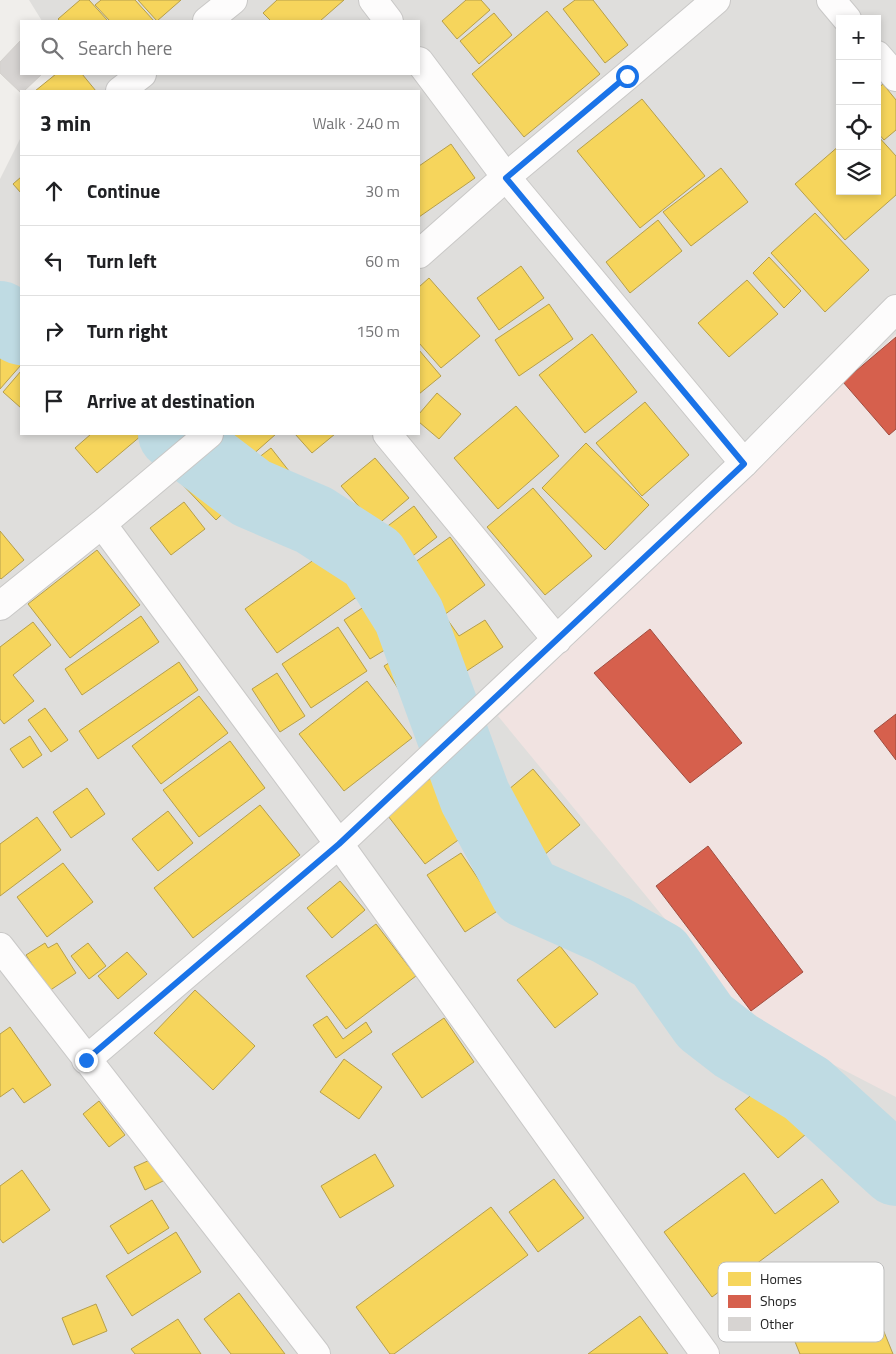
<!DOCTYPE html>
<meta charset="utf-8">
<style>
:root{--surface:#fff;--page:#f2f2f2;--text:#202124;--muted:#757577;--line:#e0e0e0}
body{margin:0;font-family:"Titillium Web",sans-serif;background:var(--page);color:var(--text)}
.controls{position:absolute;right:15px;top:15px;display:grid;overflow:hidden;border-radius:0px;box-shadow:0 2px 8px #0003}
.controls button{width:45px;height:45px;display:grid;place-items:center;padding:0;border:0;border-bottom:1px solid var(--line);background:var(--surface);color:var(--text);font:25px sans-serif}
.stop{position:absolute;width:15px;height:15px;margin:-11px;border:4px solid #1a73e8;border-radius:50%;background:#fff}
.stop.end{background:#1a73e8;border-color:#fff;box-shadow:0 1px 5px #0008}
.list{margin:0;padding:0;list-style:none}
h2{display:flex;justify-content:space-between;align-items:center;height:65px;margin:0;padding:0 20px;font-size:21px}
h2 small{font-size:16px;font-weight:400;color:var(--muted)}
.list li{display:grid;grid-template-columns:32px 1fr auto;gap:15px;align-items:center;box-sizing:border-box;height:70px;padding:0 20px;border-top:1px solid var(--line)}
.list b{display:block;font-size:19px;white-space:nowrap}
.list em{font-size:16px;font-style:normal;color:var(--muted)}
.icon{flex:none;width:28px;height:28px;fill:none;stroke:currentColor;stroke-width:2;stroke-linecap:round;stroke-linejoin:round}
.map{position:relative;flex:none;width:896px;height:1354px;overflow:hidden}
.search{position:absolute;background:var(--surface);box-shadow:0 2px 8px #0003;left:20px;top:20px;width:400px;height:55px;display:flex;align-items:center;gap:12px;box-sizing:border-box;padding:0 18px;border-radius:0px;color:var(--muted);font-size:19px}
.panel{position:absolute;background:var(--surface);box-shadow:0 2px 8px #0003;left:20px;top:90px;width:400px;height:345px;border-radius:0px}
.map>svg:first-child{display:block}
.residential{fill:#dfdedc;fill-rule:evenodd}
.commercial{fill:#f1e3e1}
.homes{fill:#f6d55c;stroke:#b69f4b}
.shops{fill:#d6604d;stroke:#a04d40}
.lines{fill:none;stroke-linecap:round;stroke-linejoin:round}
.river{stroke:#bfdbe3;stroke-width:72}
.building{fill:#d7d4d2;stroke:#d3d0cc}
.minor-casing{stroke:#c9c8c7;stroke-width:30}
.tertiary-casing{stroke:#c9c8c7;stroke-width:30}
.minor{stroke:#fdfcfc;stroke-width:28}
.tertiary{stroke:#fdfcfc;stroke-width:28}
.route{stroke:#1a73e8;stroke-width:6}
.key{fill:#fff;stroke:#bdbdbd;stroke-width:1}
.key-label{font-size:14px;fill:#222}
</style>
<div class="map">
<svg width="896" height="1354" viewBox="0 0 896 1354">
<rect width="100%" height="100%" fill="#f0eeeb"/>
<path class="residential" d="M 29,0 L 896,0 L 896,1354 L 0,1354 L 0,179 L 21,137 L 21,434 L 419,434 L 419,91 L 45,91 L 54,74 L 419,74 L 419,21 L 42,21 ZM 840,19 L 877,19 L 877,191 L 840,191 Z"/>
<path class="commercial" d="M 896,334 L 896,1097 L 749,1021 L 498,716 Z"/>
<path class="homes" d="M 80,0 L 89,0 L 108,21 L 60,21 L 58,19 Z
M 101,0 L 135,0 L 154,21 L 110,21 L 95,5 Z
M 138,0 L 181,0 L 157,21 Z
M 277,0 L 344,0 L 320,21 L 271,21 L 263,13 Z
M 466,0 L 481,0 L 490,10 L 457,39 L 442,21 Z
M 575,0 L 593,0 L 628,45 L 605,63 L 563,9 Z
M 547,11 L 600,74 L 524,137 L 472,74 Z
M 494,13 L 512,35 L 479,64 L 460,41 Z
M 56,74 L 82,74 L 96,91 L 35,91 Z
M 883,84 L 896,100 L 896,130 L 884,140 L 877,132 L 877,89 Z
M 642,99 L 705,176 L 640,228 L 577,151 Z
M 877,135 L 896,156 L 896,195 L 845,240 L 795,184 L 840,145 L 840,191 L 877,191 Z
M 451,144 L 475,178 L 419,217 L 419,166 Z
M 721,168 L 748,202 L 691,246 L 663,212 Z
M 21,177 L 21,193 L 13,184 Z
M 815,213 L 869,270 L 825,312 L 771,253 Z
M 658,220 L 682,251 L 630,293 L 606,262 Z
M 769,257 L 801,291 L 784,308 L 753,273 Z
M 521,266 L 544,298 L 499,330 L 477,298 Z
M 429,278 L 480,336 L 441,368 L 419,343 L 419,287 Z
M 747,280 L 778,314 L 729,357 L 698,323 Z
M 549,304 L 573,339 L 519,376 L 495,340 Z
M 0,325 L 21,344 L 21,365 L 0,389 Z
M 592,334 L 637,392 L 585,433 L 539,375 Z
M 419,350 L 441,376 L 419,394 Z
M 21,371 L 21,408 L 3,392 Z
M 437,393 L 461,414 L 439,439 L 419,422 L 419,414 Z
M 645,402 L 689,455 L 642,496 L 596,443 Z
M 516,406 L 559,456 L 498,509 L 454,458 Z
M 91,434 L 141,434 L 142,435 L 97,473 L 75,448 Z
M 230,434 L 276,434 L 241,465 L 221,442 Z
M 295,434 L 335,434 L 312,453 Z
M 586,443 L 649,505 L 605,550 L 542,488 Z
M 271,448 L 289,471 L 266,488 L 249,465 Z
M 375,458 L 409,498 L 376,526 L 341,486 Z
M 202,460 L 239,498 L 216,520 L 180,482 Z
M 533,488 L 592,556 L 545,595 L 487,527 Z
M 184,502 L 205,529 L 171,555 L 150,528 Z
M 414,506 L 437,537 L 396,569 L 372,538 Z
M 0,531 L 24,560 L 1,579 L 0,578 Z
M 450,537 L 485,585 L 429,626 L 393,578 Z
M 329,549 L 361,594 L 277,653 L 245,609 Z
M 97,550 L 140,605 L 70,658 L 28,604 Z
M 385,593 L 411,634 L 370,659 L 344,620 Z
M 141,616 L 159,642 L 82,695 L 65,669 Z
M 447,619 L 459,636 L 485,620 L 503,647 L 453,680 L 423,635 Z
M 33,622 L 51,645 L 13,675 L 34,701 L 4,724 L 0,719 L 0,647 Z
M 338,627 L 367,671 L 311,708 L 282,664 Z
M 407,652 L 435,697 L 412,711 L 384,666 Z
M 179,662 L 198,690 L 98,759 L 79,731 Z
M 277,673 L 305,716 L 280,732 L 252,689 Z
M 367,681 L 412,738 L 344,791 L 299,734 Z
M 199,696 L 228,733 L 161,784 L 132,746 Z
M 45,708 L 68,740 L 51,752 L 28,720 Z
M 30,736 L 42,755 L 23,768 L 10,749 Z
M 230,741 L 265,788 L 199,837 L 163,790 Z
M 533,769 L 580,825 L 525,871 L 501,843 L 511,835 L 496,817 L 505,809 L 496,800 Z
M 439,772 L 479,825 L 425,864 L 385,812 Z
M 87,788 L 105,814 L 71,838 L 53,812 Z
M 260,805 L 300,855 L 193,938 L 154,888 Z
M 168,811 L 193,843 L 158,871 L 132,839 Z
M 37,817 L 61,850 L 0,896 L 0,844 Z
M 461,853 L 499,910 L 465,932 L 427,875 Z
M 63,863 L 93,902 L 47,937 L 17,897 Z
M 340,881 L 365,910 L 332,938 L 307,908 Z
M 376,924 L 416,976 L 346,1029 L 306,976 Z
M 45,943 L 48,948 L 57,943 L 76,973 L 49,991 L 26,955 Z
M 88,943 L 106,966 L 89,979 L 71,956 Z
M 560,946 L 598,994 L 555,1028 L 517,980 Z
M 127,952 L 147,974 L 118,999 L 98,976 Z
M 195,990 L 255,1046 L 213,1090 L 154,1033 Z
M 327,1016 L 343,1039 L 366,1022 L 372,1032 L 336,1058 L 313,1025 Z
M 444,1018 L 474,1062 L 422,1098 L 392,1054 Z
M 10,1027 L 51,1085 L 24,1103 L 13,1088 L 0,1097 L 0,1034 Z
M 344,1059 L 382,1087 L 359,1119 L 320,1092 Z
M 771,1078 L 813,1128 L 778,1158 L 735,1109 Z
M 99,1101 L 125,1135 L 109,1147 L 83,1114 Z
M 375,1154 L 394,1186 L 340,1218 L 321,1186 Z
M 159,1156 L 169,1178 L 145,1190 L 134,1167 Z
M 22,1170 L 50,1210 L 3,1243 L 0,1239 L 0,1186 Z
M 744,1173 L 775,1214 L 822,1179 L 839,1202 L 712,1297 L 664,1232 Z
M 554,1179 L 584,1218 L 538,1252 L 509,1212 Z
M 152,1200 L 169,1228 L 128,1254 L 110,1226 Z
M 491,1207 L 528,1255 L 394,1354 L 390,1354 L 356,1307 Z
M 176,1232 L 201,1272 L 132,1316 L 106,1276 Z
M 867,1290 L 893,1354 L 800,1354 L 787,1322 Z
M 239,1293 L 285,1354 L 231,1354 L 204,1319 Z
M 96,1304 L 107,1331 L 73,1345 L 62,1318 Z
M 640,1316 L 668,1354 L 588,1354 Z
M 178,1319 L 201,1354 L 135,1354 L 131,1349 Z"/>
<path class="shops" d="M 896,337 L 896,429 L 889,435 L 843,382 Z
M 650,629 L 742,743 L 690,783 L 594,673 Z
M 896,714 L 896,760 L 874,731 Z
M 708,846 L 803,972 L 751,1011 L 656,886 Z"/>
<g class="lines">
<path class="river" d="M 0,317 L 21,329
M 174,434 L 251,493 L 314,520 L 373,558 L 409,616 L 475,797 L 526,892 L 611,930 L 659,957 L 705,1022 L 736,1046 L 807,1089 L 896,1170"/>
</g>
<path class="building" d="M 21,40 L 21,74 L 42,74 L 24,91 L 21,91 L 21,93 L 0,73 L 0,62 Z"/>
<g class="lines">
<g class="minor-casing">
<path id="minor" d="M 831,0 L 847,19
M 207,21 L 233,0
M 877,55 L 896,77
M 120,91 L 142,74
M 419,254 L 506,177 L 627,76 L 716,0
M 387,434 L 557,640
M 102,524 L 339,844 L 705,1354
M 0,606 L 102,524 L 209,434
M 0,947 L 316,1354
M 86,1060 L 339,844 L 744,463"/>
</g>
<g class="tertiary-casing">
<path id="tertiary" d="M 373,0 L 389,21
M 419,61 L 506,177 L 744,463 L 896,309"/>
</g>
<use href="#minor" class="minor"/>
<use href="#tertiary" class="tertiary"/>
</g>
<g class="lines">
<path class="route" d="M 86,1060 L 339,844 L 744,464 L 506,178 L 627,76"/>
</g>
<rect x="718" y="1262" width="166" height="80" rx="8" class="key"/>
<rect x="728" y="1272" width="23" height="14" fill="#f6d55c"/>
<rect x="728" y="1295" width="23" height="13" fill="#d6604d"/>
<rect x="728" y="1317" width="23" height="14" fill="#d7d4d2"/>
<g class="key-label">
<text x="760" y="1284">Homes</text>
<text x="760" y="1306">Shops</text>
<text x="760" y="1329">Other</text>
</g>
</svg>
<div class="controls">
<button>+</button>
<button>−</button>
<button><svg class="icon" aria-label="locate" viewBox="0 0 24 24"><circle cx="12" cy="12" r="6"/><path d="M12 2v4M12 18v4M2 12h4M18 12h4"/></svg></button>
<button><svg class="icon" aria-label="layers" viewBox="0 0 24 24"><path d="M12 4l9 5-9 5-9-5zM3 14l9 5 9-5"/></svg></button>
</div>
<div class="stop" style="left:627px;top:76px"></div>
<div class="stop end" style="left:86px;top:1060px"></div>
<div class="search"><svg class="icon" aria-label="search" viewBox="0 0 24 24"><circle cx="10" cy="10" r="6"/><path d="M15 15l6 6"/></svg>Search here</div>
<section class="panel">
<h2>3 min<small>Walk · 240 m</small></h2>
<ul class="list">
<li><svg class="icon" aria-label="ahead" viewBox="0 0 24 24"><path d="M12 20V5M6 11l6-6 6 6"/></svg><div><b>Continue</b></div><em>30 m</em></li>
<li><svg class="icon" aria-label="left" viewBox="0 0 24 24"><path d="M17 20v-9H6M10 6l-5 5 5 5"/></svg><div><b>Turn left</b></div><em>60 m</em></li>
<li><svg class="icon" aria-label="right" viewBox="0 0 24 24"><path d="M7 20v-9h11M14 6l5 5-5 5"/></svg><div><b>Turn right</b></div><em>150 m</em></li>
<li><svg class="icon" aria-label="arrive" viewBox="0 0 24 24"><path d="M6 21V4h12l-3 4 3 4H6"/></svg><div><b>Arrive at destination</b></div></li>
</ul>
</section>
</div>
